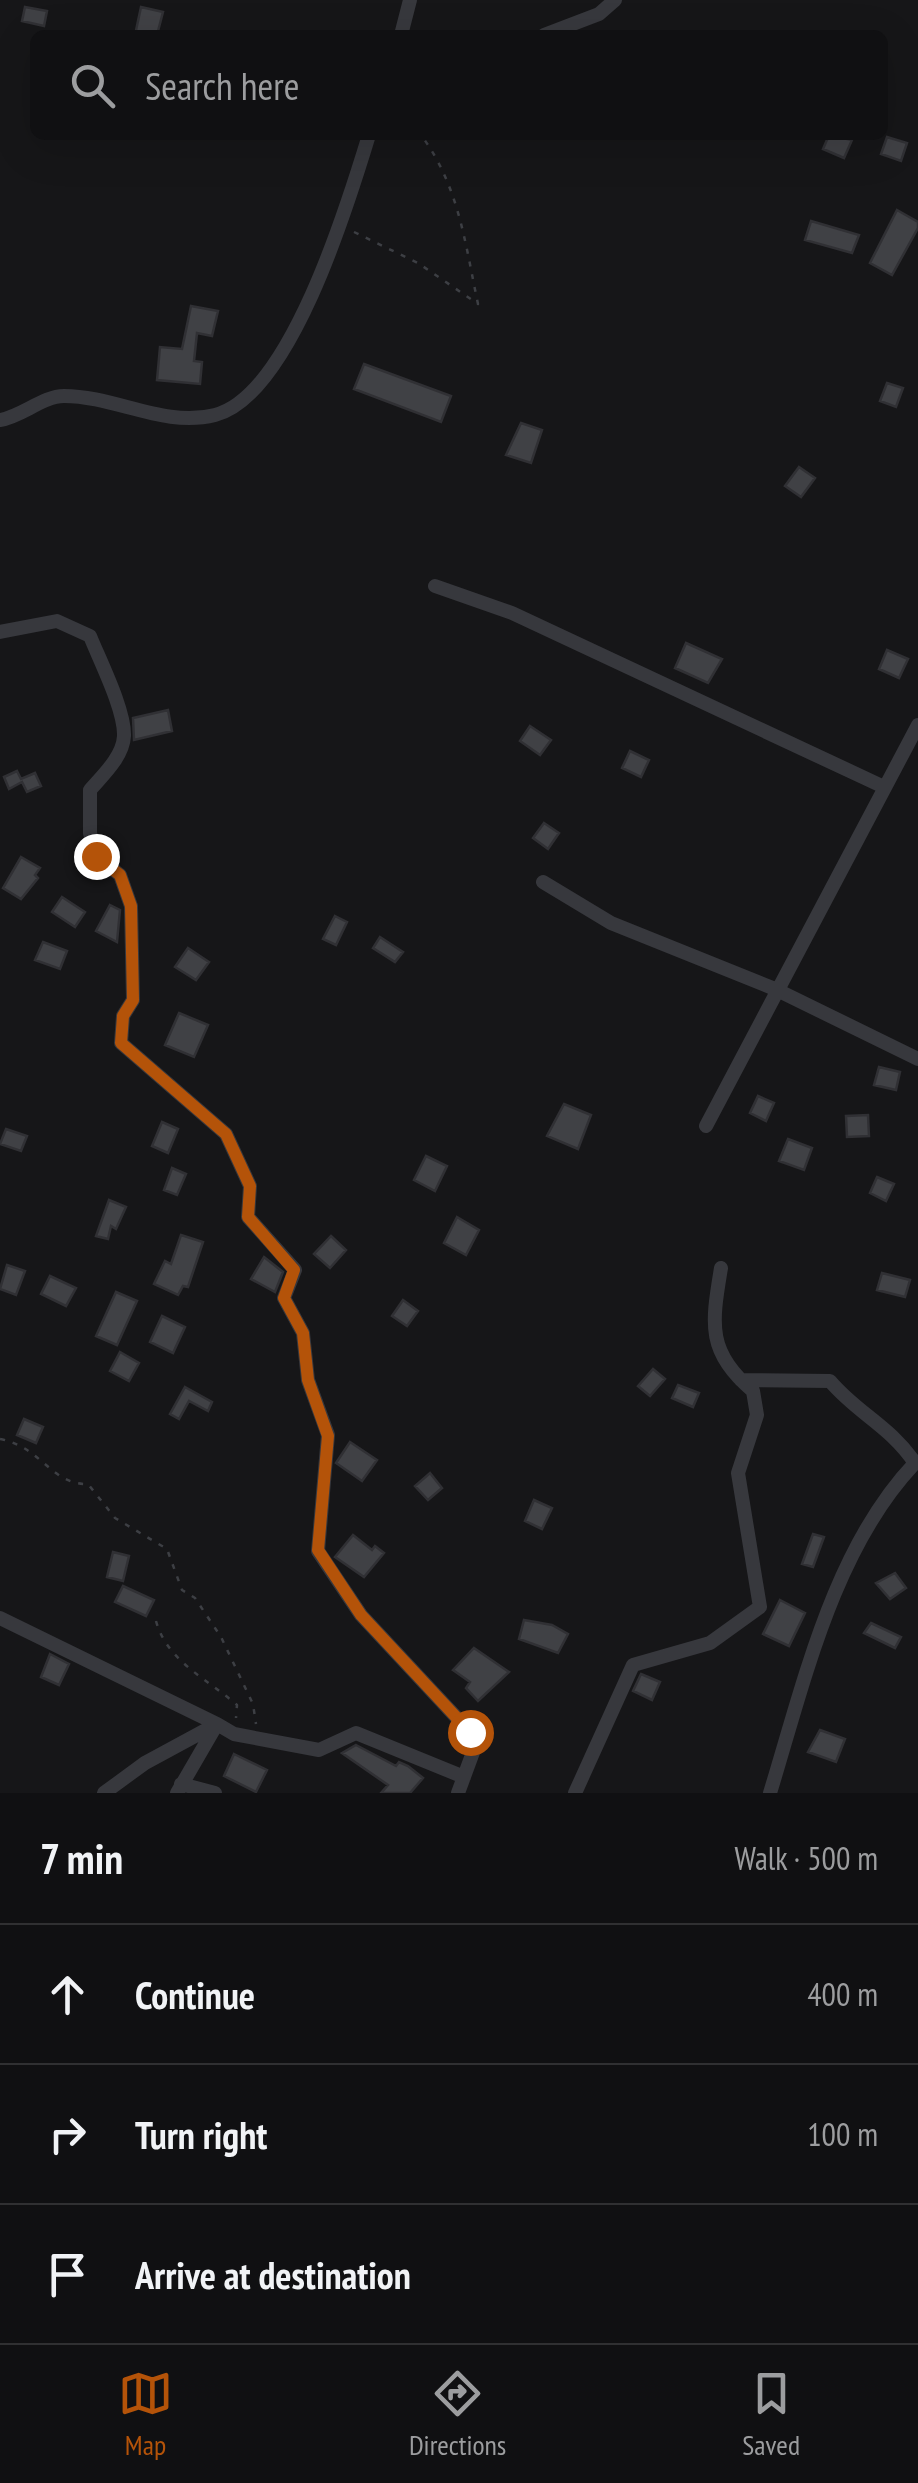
<!DOCTYPE html>
<meta charset="utf-8">
<style>
:root{--surface:#101012;--page:#19191b;--text:#f1f3f6;--muted:#9c9d9f;--line:#303032;--accent:#b45309}
body{margin:0;font-family:"PT Sans Narrow",sans-serif;background:var(--page);color:var(--text)}
.stop{position:absolute;width:30px;height:30px;margin:-22px;border:8px solid #b45309;border-radius:50%;background:#fff}
.stop.end{background:#b45309;border-color:#fff;box-shadow:0 2px 10px #0008}
.list{margin:0;padding:0;list-style:none}
h2{display:flex;justify-content:space-between;align-items:center;height:130px;margin:0;padding:0 40px;font-size:42px}
h2 small{font-size:32px;font-weight:400;color:var(--muted)}
.list li{display:grid;grid-template-columns:65px 1fr auto;gap:30px;align-items:center;box-sizing:border-box;height:140px;padding:0 40px;border-top:2px solid var(--line)}
.list b{display:block;font-size:38px;white-space:nowrap}
.list em{font-size:32px;font-style:normal;color:var(--muted)}
.icon{flex:none;width:55px;height:55px;fill:none;stroke:currentColor;stroke-width:2;stroke-linecap:round;stroke-linejoin:round}
.map{position:relative;flex:none;width:918px;height:1793px;overflow:hidden}
.search{position:absolute;background:var(--surface);box-shadow:0 10px 40px #0002;left:30px;right:30px;top:30px;height:110px;display:flex;align-items:center;gap:25px;box-sizing:border-box;padding:0 35px;border-radius:15px;color:var(--muted);font-size:38px}
.sheet{height:550px;background:var(--surface)}
nav{display:flex;justify-content:space-around;align-items:center;box-sizing:border-box;height:140px;border-top:2px solid var(--line);background:var(--surface);font-size:28px;color:var(--muted)}
nav a{display:grid;justify-items:center;gap:5px}
nav .on{color:var(--accent)}
.map>svg:first-child{display:block}
.building{fill:#404145;stroke:#303034;stroke-width:2.5}
.lines{fill:none;stroke-linecap:round;stroke-linejoin:round}
.path{stroke:#3d3f44;stroke-width:2.5;stroke-dasharray:5 8;stroke-linecap:butt}
.minor{stroke:#37383d;stroke-width:14}
.route{stroke:#b45309;stroke-width:12}
</style>
<div class="map">
<svg width="918" height="1793" viewBox="0 0 918 1793">
<rect width="100%" height="100%" fill="#161618"/>
<path class="building" d="M 25,7 L 47,11 L 44,26 L 22,21 Z
M 141,7 L 163,12 L 157,35 L 135,35 Z
M 829,135 L 852,140 L 844,158 L 823,149 Z
M 887,137 L 907,143 L 901,161 L 881,154 Z
M 897,210 L 918,222 L 918,228 L 892,275 L 870,263 Z
M 811,221 L 859,235 L 852,253 L 805,240 Z
M 191,306 L 218,311 L 212,336 L 197,333 L 194,361 L 202,362 L 200,384 L 157,380 L 160,347 L 182,349 Z
M 364,364 L 451,396 L 441,422 L 354,389 Z
M 887,383 L 903,388 L 896,407 L 880,401 Z
M 521,423 L 542,430 L 531,463 L 506,455 Z
M 799,467 L 815,478 L 801,497 L 785,486 Z
M 686,643 L 722,659 L 708,683 L 675,668 Z
M 887,650 L 908,659 L 899,678 L 879,669 Z
M 168,710 L 172,731 L 134,740 L 133,718 Z
M 530,726 L 551,740 L 540,755 L 520,741 Z
M 630,751 L 649,760 L 641,777 L 622,768 Z
M 17,771 L 21,779 L 35,773 L 41,786 L 27,792 L 22,782 L 9,789 L 4,777 Z
M 544,823 L 559,833 L 548,849 L 533,838 Z
M 21,857 L 40,868 L 35,875 L 38,878 L 21,899 L 3,888 Z
M 62,897 L 85,912 L 75,927 L 52,912 Z
M 110,905 L 120,910 L 117,942 L 96,931 Z
M 335,916 L 347,922 L 336,945 L 323,939 Z
M 380,937 L 403,952 L 395,962 L 373,948 Z
M 43,942 L 67,951 L 60,969 L 35,960 Z
M 188,948 L 209,962 L 196,980 L 175,967 Z
M 179,1013 L 208,1025 L 194,1057 L 165,1045 Z
M 879,1067 L 900,1072 L 896,1090 L 874,1085 Z
M 758,1096 L 774,1103 L 766,1121 L 750,1113 Z
M 564,1104 L 591,1115 L 578,1149 L 547,1136 Z
M 868,1115 L 869,1136 L 847,1137 L 846,1116 Z
M 162,1122 L 178,1129 L 168,1153 L 152,1146 Z
M 6,1129 L 27,1136 L 21,1151 L 0,1144 Z
M 788,1139 L 812,1148 L 804,1170 L 779,1161 Z
M 426,1156 L 447,1166 L 435,1191 L 414,1180 Z
M 172,1168 L 186,1174 L 177,1195 L 164,1190 Z
M 877,1177 L 894,1184 L 886,1201 L 870,1193 Z
M 109,1200 L 126,1207 L 116,1229 L 111,1226 L 108,1239 L 96,1236 Z
M 457,1217 L 479,1230 L 466,1255 L 444,1243 Z
M 181,1235 L 203,1242 L 188,1287 L 183,1286 L 178,1295 L 154,1284 L 165,1261 L 171,1264 Z
M 331,1236 L 346,1250 L 330,1268 L 314,1254 Z
M 264,1257 L 283,1272 L 275,1292 L 251,1279 Z
M 7,1265 L 25,1271 L 16,1295 L 0,1289 Z
M 882,1273 L 910,1280 L 905,1297 L 877,1290 Z
M 50,1276 L 76,1288 L 66,1306 L 41,1294 Z
M 116,1292 L 137,1301 L 117,1345 L 96,1336 Z
M 403,1300 L 418,1311 L 407,1326 L 392,1316 Z
M 162,1316 L 185,1327 L 173,1353 L 150,1342 Z
M 120,1352 L 139,1363 L 129,1381 L 110,1371 Z
M 653,1369 L 665,1379 L 650,1396 L 638,1386 Z
M 678,1385 L 699,1393 L 693,1407 L 672,1398 Z
M 185,1387 L 212,1402 L 208,1411 L 189,1401 L 179,1419 L 170,1414 Z
M 24,1419 L 43,1427 L 36,1443 L 17,1435 Z
M 350,1442 L 377,1460 L 362,1481 L 336,1463 Z
M 430,1473 L 442,1488 L 428,1500 L 415,1486 Z
M 534,1500 L 552,1508 L 542,1529 L 525,1521 Z
M 813,1534 L 824,1537 L 813,1567 L 802,1564 Z
M 353,1535 L 372,1550 L 375,1546 L 384,1553 L 364,1577 L 335,1557 Z
M 113,1552 L 129,1556 L 123,1581 L 107,1577 Z
M 895,1573 L 906,1588 L 890,1599 L 876,1583 Z
M 123,1586 L 154,1600 L 146,1616 L 115,1602 Z
M 780,1600 L 805,1613 L 789,1646 L 763,1634 Z
M 524,1620 L 552,1625 L 568,1634 L 558,1653 L 519,1639 Z
M 871,1623 L 901,1637 L 895,1648 L 864,1633 Z
M 474,1648 L 509,1672 L 478,1701 L 466,1688 L 470,1682 L 453,1670 Z
M 50,1654 L 69,1664 L 59,1685 L 41,1677 Z
M 641,1674 L 660,1682 L 652,1700 L 633,1691 Z
M 820,1730 L 845,1739 L 836,1762 L 808,1752 Z
M 356,1745 L 396,1766 L 399,1762 L 408,1766 L 423,1778 L 410,1793 L 381,1793 L 388,1785 L 342,1753 Z
M 234,1754 L 267,1770 L 256,1792 L 224,1776 Z"/>
<g class="lines">
<path class="path" d="M 354,232 L 418,263 L 478,304 C 465,243 459,186 421,135
M 0,1439 C 42,1447 51,1485 88,1484 L 115,1518 L 167,1549 L 182,1590 L 195,1598 L 221,1637 L 253,1704 L 256,1724
M 156,1621 C 167,1661 206,1678 237,1705 L 236,1718"/>
<path class="minor" d="M 401,35 L 410,0
M 544,35 L 599,14 L 615,0
M 0,420 C 21,417 43,396 64,396 C 115,396 164,428 215,415 C 290,396 348,204 369,135
M 435,586 L 512,613 L 884,787
M 0,632 L 57,621 L 90,636 C 100,661 125,710 124,736 C 123,757 102,776 90,790 L 90,833 L 96,856 L 120,875 L 131,906 L 133,1000 L 123,1016 L 121,1043 L 226,1134 L 250,1186 L 248,1217 L 295,1270 L 284,1298 L 303,1333 L 308,1380 L 328,1435 L 318,1551 L 361,1615 L 470,1732 L 479,1736 L 458,1793
M 543,882 L 611,923 L 775,989 L 918,1059
M 706,1126 L 918,725
M 741,1380 L 830,1381 C 858,1414 889,1425 915,1463 C 834,1548 804,1682 770,1793
M 0,1618 L 217,1724 L 177,1793
M 181,1784 L 215,1793
M 104,1793 L 145,1763 L 217,1724 L 234,1734 L 319,1750 L 356,1733 L 464,1777
M 575,1793 L 633,1665 L 710,1643 L 760,1607 L 738,1473 L 757,1415 L 753,1391 C 706,1352 712,1323 721,1268"/>
</g>
<g class="lines">
<path class="route" d="M 96,856 L 120,875 L 131,906 L 133,1000 L 123,1016 L 121,1043 L 226,1134 L 250,1186 L 248,1217 L 294,1270 L 284,1298 L 303,1333 L 308,1380 L 328,1436 L 318,1550 L 361,1615 L 470,1732"/>
</g>
</svg>
<div class="stop" style="left:470px;top:1732px"></div>
<div class="stop end" style="left:96px;top:856px"></div>
<div class="search"><svg class="icon" aria-label="search" viewBox="0 0 24 24"><circle cx="10" cy="10" r="6"/><path d="M15 15l6 6"/></svg>Search here</div>
</div>
<section class="sheet">
<h2>7 min<small>Walk · 500 m</small></h2>
<ul class="list">
<li><svg class="icon" aria-label="ahead" viewBox="0 0 24 24"><path d="M12 20V5M6 11l6-6 6 6"/></svg><div><b>Continue</b></div><em>400 m</em></li>
<li><svg class="icon" aria-label="right" viewBox="0 0 24 24"><path d="M7 20v-9h11M14 6l5 5-5 5"/></svg><div><b>Turn right</b></div><em>100 m</em></li>
<li><svg class="icon" aria-label="arrive" viewBox="0 0 24 24"><path d="M6 21V4h12l-3 4 3 4H6"/></svg><div><b>Arrive at destination</b></div></li>
</ul>
</section>
<nav>
<a class="on"><svg class="icon" aria-label="map" viewBox="0 0 24 24"><path d="M3 6l6-2 6 2 6-2v14l-6 2-6-2-6 2zM9 4v14M15 6v14"/></svg>Map</a>
<a><svg class="icon" aria-label="directions" viewBox="0 0 24 24"><path d="M12 3l9 9-9 9-9-9zM9 14v-3h6M13 9l2 2-2 2"/></svg>Directions</a>
<a><svg class="icon" aria-label="saved" viewBox="0 0 24 24"><path d="M7 4h10v16l-5-4-5 4z"/></svg>Saved</a>
</nav>
